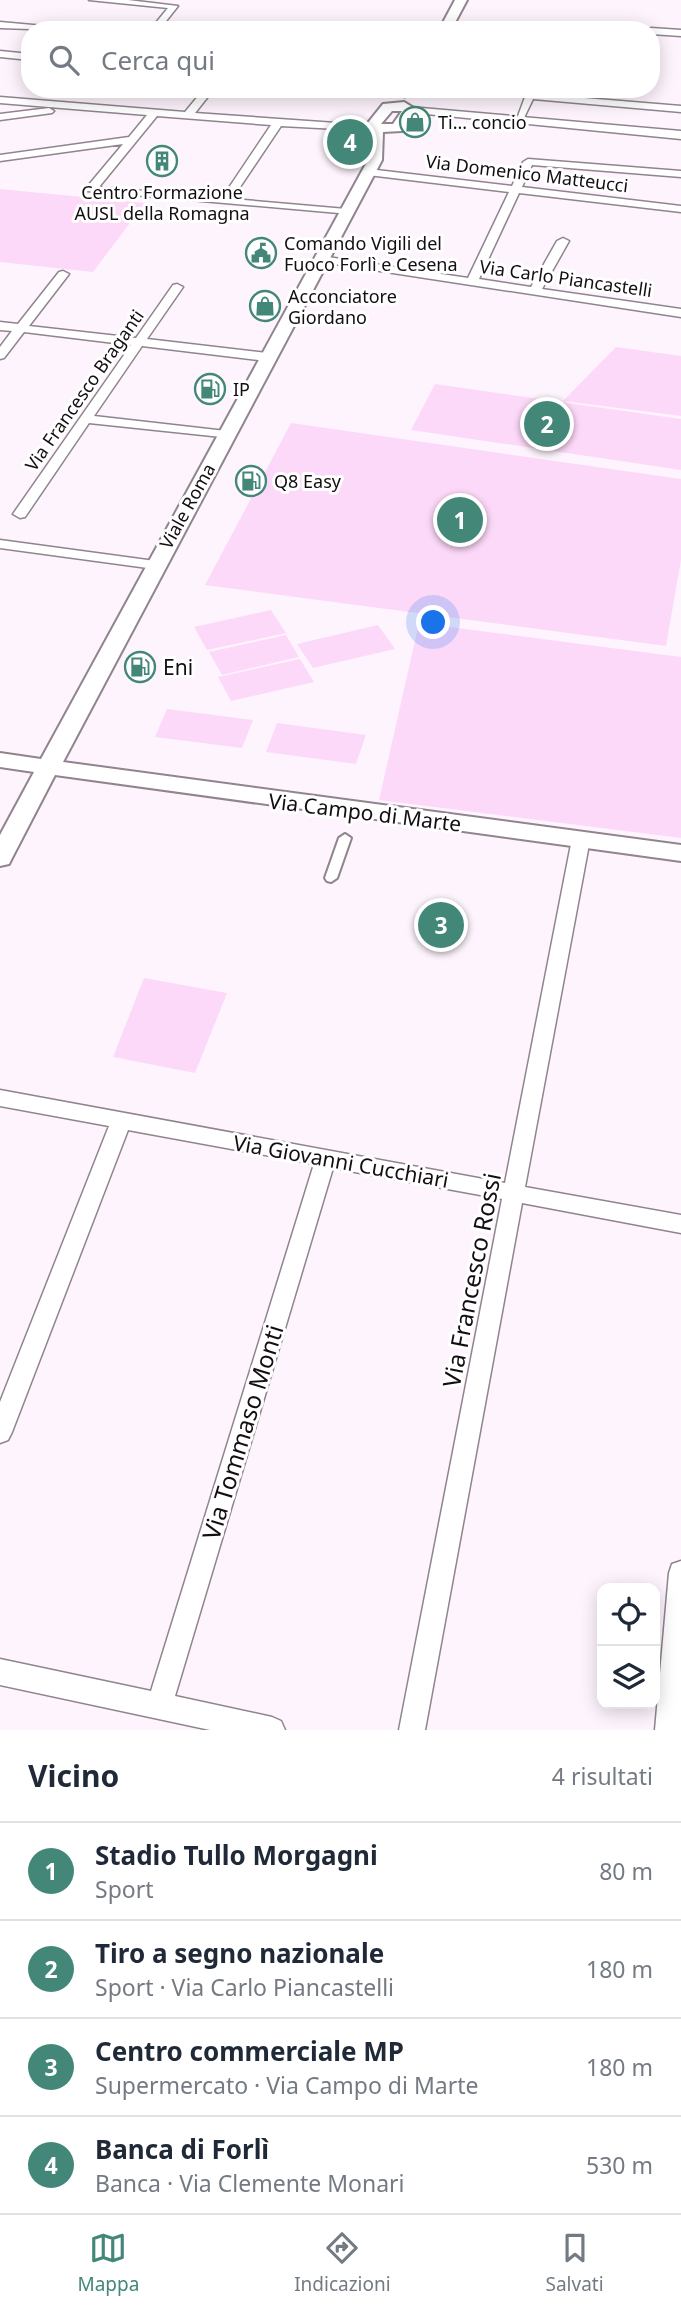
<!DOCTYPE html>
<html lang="it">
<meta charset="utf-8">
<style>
:root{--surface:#fff;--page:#f6f6f7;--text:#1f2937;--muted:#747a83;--line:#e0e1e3;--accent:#438779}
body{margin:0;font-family:"Noto Sans",sans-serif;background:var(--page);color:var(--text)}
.controls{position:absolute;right:21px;bottom:21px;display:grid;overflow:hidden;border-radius:14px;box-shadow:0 4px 18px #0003}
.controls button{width:63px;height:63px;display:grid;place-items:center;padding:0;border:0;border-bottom:2px solid var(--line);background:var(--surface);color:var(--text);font:35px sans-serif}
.you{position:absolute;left:434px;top:623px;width:24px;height:24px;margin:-18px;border:5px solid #fff;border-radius:50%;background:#1a73e8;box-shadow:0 0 0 10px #1a73e833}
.badge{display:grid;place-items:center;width:46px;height:46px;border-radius:50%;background:var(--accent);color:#fff;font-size:23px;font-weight:700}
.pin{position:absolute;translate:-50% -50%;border:4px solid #fff;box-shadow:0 2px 7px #0006}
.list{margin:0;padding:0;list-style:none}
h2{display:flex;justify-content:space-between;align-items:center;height:91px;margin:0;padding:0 28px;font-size:30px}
h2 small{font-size:23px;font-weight:400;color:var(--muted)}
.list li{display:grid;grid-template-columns:46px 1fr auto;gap:21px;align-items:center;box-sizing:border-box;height:98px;padding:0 28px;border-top:2px solid var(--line)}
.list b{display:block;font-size:26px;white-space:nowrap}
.list p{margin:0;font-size:23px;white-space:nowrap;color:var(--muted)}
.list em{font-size:23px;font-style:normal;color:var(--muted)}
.icon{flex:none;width:38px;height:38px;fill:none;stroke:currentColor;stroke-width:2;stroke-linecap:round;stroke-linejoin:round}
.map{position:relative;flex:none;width:681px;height:1730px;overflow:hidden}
.search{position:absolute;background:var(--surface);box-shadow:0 4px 18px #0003;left:21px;right:21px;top:21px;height:77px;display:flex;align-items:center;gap:18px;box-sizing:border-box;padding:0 24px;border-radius:28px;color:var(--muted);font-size:26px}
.sheet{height:483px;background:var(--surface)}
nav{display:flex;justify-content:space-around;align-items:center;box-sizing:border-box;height:98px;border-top:2px solid var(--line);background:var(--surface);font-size:19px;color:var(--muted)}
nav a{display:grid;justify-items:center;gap:4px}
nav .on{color:var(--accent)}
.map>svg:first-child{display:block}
.green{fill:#fdd9f9}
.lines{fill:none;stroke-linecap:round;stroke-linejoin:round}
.pedestrian-casing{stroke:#90848e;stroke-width:4}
.minor-casing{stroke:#90848e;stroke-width:3}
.tertiary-casing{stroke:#90848e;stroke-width:3}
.secondary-casing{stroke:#90848e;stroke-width:4}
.pedestrian{fill:#fff;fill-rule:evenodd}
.minor{fill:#fff;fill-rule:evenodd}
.tertiary{fill:#fff;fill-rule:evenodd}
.secondary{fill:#fff;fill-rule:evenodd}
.labels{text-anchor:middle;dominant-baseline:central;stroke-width:6;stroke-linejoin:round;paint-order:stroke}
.far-poi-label{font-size:18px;fill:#120e11;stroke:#fff;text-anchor:start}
.far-street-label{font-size:18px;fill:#120e11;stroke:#fff}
.poi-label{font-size:21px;fill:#120e11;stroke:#fff;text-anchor:start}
.street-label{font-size:21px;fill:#120e11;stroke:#fff}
.near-street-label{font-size:24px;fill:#120e11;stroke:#fff}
</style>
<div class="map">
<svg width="681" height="1730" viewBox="0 0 681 1730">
<rect width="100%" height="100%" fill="#fef4fd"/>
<path class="green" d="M 0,189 L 145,203 L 93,272 L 0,262 Z
M 616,347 L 681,356 L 681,416 L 563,401 Z
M 435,384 L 681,419 L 681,470 L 411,430 Z
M 291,423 L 681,479 L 681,560 L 666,646 L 205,585 Z
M 271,610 L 286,633 L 207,650 L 194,627 Z
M 419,623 L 681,657 L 681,838 L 379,800 Z
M 378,625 L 395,649 L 313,668 L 297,644 Z
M 286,635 L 299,657 L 222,675 L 209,652 Z
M 300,659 L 314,682 L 231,701 L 218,677 Z
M 167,709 L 253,720 L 242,748 L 155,737 Z
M 277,723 L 366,735 L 356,764 L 266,752 Z
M 144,978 L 227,993 L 195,1073 L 113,1057 Z"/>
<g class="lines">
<g class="pedestrian-casing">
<path id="pedestrian" d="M 345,834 L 351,838 L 337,878 L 331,882 L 327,881 L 325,878 L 339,838 Z"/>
</g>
<g class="minor-casing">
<path id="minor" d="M 89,0 L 128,0 L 178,6 L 159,30 L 150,30 L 168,8 Z
M 0,22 L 55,27 L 59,30 L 0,28 Z
M 564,23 L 634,27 L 638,30 L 563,30 L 560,26 Z
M 651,28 L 681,30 L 681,36 L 651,34 L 651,30 L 647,30 Z
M 0,51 L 30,54 L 30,60 L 0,57 Z
M 204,89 L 214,89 L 195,113 L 379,126 L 379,130 L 376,131 L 281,126 L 232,199 L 346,209 L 351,212 L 350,214 L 87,191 L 87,187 L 123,144 L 0,161 L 0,155 L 129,137 L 147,115 L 0,103 L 0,97 L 185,112 ZM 157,116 L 271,125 L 222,198 L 99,187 Z
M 365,89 L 392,89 L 410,94 L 405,97 Z
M 528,89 L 538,89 L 536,94 L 681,106 L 681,112 L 533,99 L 521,124 L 515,124 Z
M 49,108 L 54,111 L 52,113 L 0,120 L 0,114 Z
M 528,159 L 681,171 L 681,177 L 532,165 L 522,187 L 681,206 L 681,212 L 519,193 L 479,279 L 531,287 L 557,241 L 563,238 L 569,241 L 542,289 L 681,309 L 681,317 L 321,262 L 315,259 L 321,256 L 468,278 L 509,192 L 368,175 L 363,172 L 368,169 L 512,186 L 523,162 Z
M 63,271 L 69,274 L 29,326 L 136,338 L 173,285 L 177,284 L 183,287 L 147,339 L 267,353 L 273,357 L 267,361 L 142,346 L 94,416 L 226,431 L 233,435 L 231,438 L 89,423 L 25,517 L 20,518 L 13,514 L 131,345 L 24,332 L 4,358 L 0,359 L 0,347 L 12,331 L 0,330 L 0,322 L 18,324 L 59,272 Z
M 0,540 L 155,561 L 162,565 L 155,569 L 0,548 Z
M 581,833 L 590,839 L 525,1187 L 681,1215 L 681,1233 L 522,1203 L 425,1730 L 399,1730 L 502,1199 L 333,1168 L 175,1696 L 272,1717 L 281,1721 L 285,1730 L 210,1730 L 0,1685 L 0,1659 L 151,1691 L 314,1164 L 128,1130 L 12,1432 L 8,1440 L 0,1443 L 0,1402 L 109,1126 L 0,1106 L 0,1090 L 505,1183 L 572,839 Z
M 681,1561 L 681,1730 L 655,1730 L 669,1573 L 672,1564 Z"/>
</g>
<g class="tertiary-casing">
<path id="tertiary" d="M 410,107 L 681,131 L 681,139 L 406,112 L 406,108 Z"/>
</g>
<g class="secondary-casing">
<path id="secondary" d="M 455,0 L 467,0 L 451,30 L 439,30 Z
M 404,102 L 417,110 L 402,131 L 383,132 L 382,160 L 63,762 L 681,845 L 681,861 L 55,775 L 12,858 L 9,864 L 0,866 L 0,835 L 34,772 L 0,767 L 0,753 L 41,759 L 368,160 L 367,124 L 383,104 ZM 392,111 L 402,111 L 393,124 L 381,124 Z"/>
</g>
<use href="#pedestrian" class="pedestrian"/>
<use href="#minor" class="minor"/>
<use href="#tertiary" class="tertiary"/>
<use href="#secondary" class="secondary"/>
</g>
<defs>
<g id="shop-ring" transform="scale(1.575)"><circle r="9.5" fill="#fff" stroke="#438779" stroke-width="1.5"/><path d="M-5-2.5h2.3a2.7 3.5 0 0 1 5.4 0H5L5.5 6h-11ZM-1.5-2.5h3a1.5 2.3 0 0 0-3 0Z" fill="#438779"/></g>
<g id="building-ring" transform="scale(1.575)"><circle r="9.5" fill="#fff" stroke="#438779" stroke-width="1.5"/><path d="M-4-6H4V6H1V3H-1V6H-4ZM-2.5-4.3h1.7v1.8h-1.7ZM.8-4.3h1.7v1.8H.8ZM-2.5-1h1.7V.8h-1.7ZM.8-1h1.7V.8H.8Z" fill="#438779"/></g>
<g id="civic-ring" transform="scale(1.575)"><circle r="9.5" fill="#fff" stroke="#438779" stroke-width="1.5"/><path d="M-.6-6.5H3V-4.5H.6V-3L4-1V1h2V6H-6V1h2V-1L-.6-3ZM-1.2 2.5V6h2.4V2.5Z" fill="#438779"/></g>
<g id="fuel-ring" transform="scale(1.575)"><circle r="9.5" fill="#fff" stroke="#438779" stroke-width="1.5"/><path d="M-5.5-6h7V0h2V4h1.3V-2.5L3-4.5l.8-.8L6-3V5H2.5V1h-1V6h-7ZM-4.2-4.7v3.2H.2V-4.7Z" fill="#438779"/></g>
</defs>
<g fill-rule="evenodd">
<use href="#shop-ring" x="415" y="122"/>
<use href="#building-ring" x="162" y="161"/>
<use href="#civic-ring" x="261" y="253"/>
<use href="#shop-ring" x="265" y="306"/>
<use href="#fuel-ring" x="210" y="389"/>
<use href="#fuel-ring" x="251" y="481"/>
<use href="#fuel-ring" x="140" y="667"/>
</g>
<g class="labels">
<g class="far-poi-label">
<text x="438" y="122">Ti... concio</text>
<text x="162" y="192" text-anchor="middle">Centro Formazione<tspan x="162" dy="21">AUSL della Romagna</tspan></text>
<text x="284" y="243">Comando Vigili del<tspan x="284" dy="21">Fuoco Forlì e Cesena</tspan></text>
<text x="288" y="296">Acconciatore<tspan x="288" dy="21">Giordano</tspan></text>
<text x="233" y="389">IP</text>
<text x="274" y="481">Q8 Easy</text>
</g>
<g class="far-street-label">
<text transform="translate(527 173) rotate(7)">Via Domenico Matteucci</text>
<text transform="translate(566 278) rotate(8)">Via Carlo Piancastelli</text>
<text transform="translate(84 390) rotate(-55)">Via Francesco Braganti</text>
<text transform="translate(187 506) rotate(-61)">Viale Roma</text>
</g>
<g class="poi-label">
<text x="163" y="667">Eni</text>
</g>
<g class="street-label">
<text transform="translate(365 812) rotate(7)">Via Campo di Marte</text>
<text transform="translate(341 1161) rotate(10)">Via Giovanni Cucchiari</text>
</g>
<g class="near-street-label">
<text transform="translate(471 1280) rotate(-79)">Via Francesco Rossi</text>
<text transform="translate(242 1432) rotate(-73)">Via Tommaso Monti</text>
</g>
</g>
</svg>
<div class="controls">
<button><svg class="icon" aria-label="locate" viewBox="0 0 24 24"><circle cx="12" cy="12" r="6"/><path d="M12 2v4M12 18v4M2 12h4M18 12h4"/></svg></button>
<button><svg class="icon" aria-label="layers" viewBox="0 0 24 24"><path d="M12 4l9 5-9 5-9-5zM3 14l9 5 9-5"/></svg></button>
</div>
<div class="you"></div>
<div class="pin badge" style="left:460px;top:520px">1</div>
<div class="pin badge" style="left:547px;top:424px">2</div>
<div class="pin badge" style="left:441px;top:925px">3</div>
<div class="pin badge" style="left:350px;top:142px">4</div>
<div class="search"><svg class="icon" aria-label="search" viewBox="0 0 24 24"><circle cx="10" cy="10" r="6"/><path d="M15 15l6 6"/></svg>Cerca qui</div>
</div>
<section class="sheet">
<h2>Vicino<small>4 risultati</small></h2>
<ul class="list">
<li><span class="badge">1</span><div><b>Stadio Tullo Morgagni</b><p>Sport</p></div><em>80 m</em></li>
<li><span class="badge">2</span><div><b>Tiro a segno nazionale</b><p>Sport · Via Carlo Piancastelli</p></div><em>180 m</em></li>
<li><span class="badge">3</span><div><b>Centro commerciale MP</b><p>Supermercato · Via Campo di Marte</p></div><em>180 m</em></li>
<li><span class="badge">4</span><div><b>Banca di Forlì</b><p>Banca · Via Clemente Monari</p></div><em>530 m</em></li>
</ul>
</section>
<nav>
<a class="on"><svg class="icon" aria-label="map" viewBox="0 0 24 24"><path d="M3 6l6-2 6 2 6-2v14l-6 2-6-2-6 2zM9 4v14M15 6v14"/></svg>Mappa</a>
<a><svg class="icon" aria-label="directions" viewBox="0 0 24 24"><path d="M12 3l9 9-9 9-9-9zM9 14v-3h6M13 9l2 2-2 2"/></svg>Indicazioni</a>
<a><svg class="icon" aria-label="saved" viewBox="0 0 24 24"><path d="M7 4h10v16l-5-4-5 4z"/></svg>Salvati</a>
</nav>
